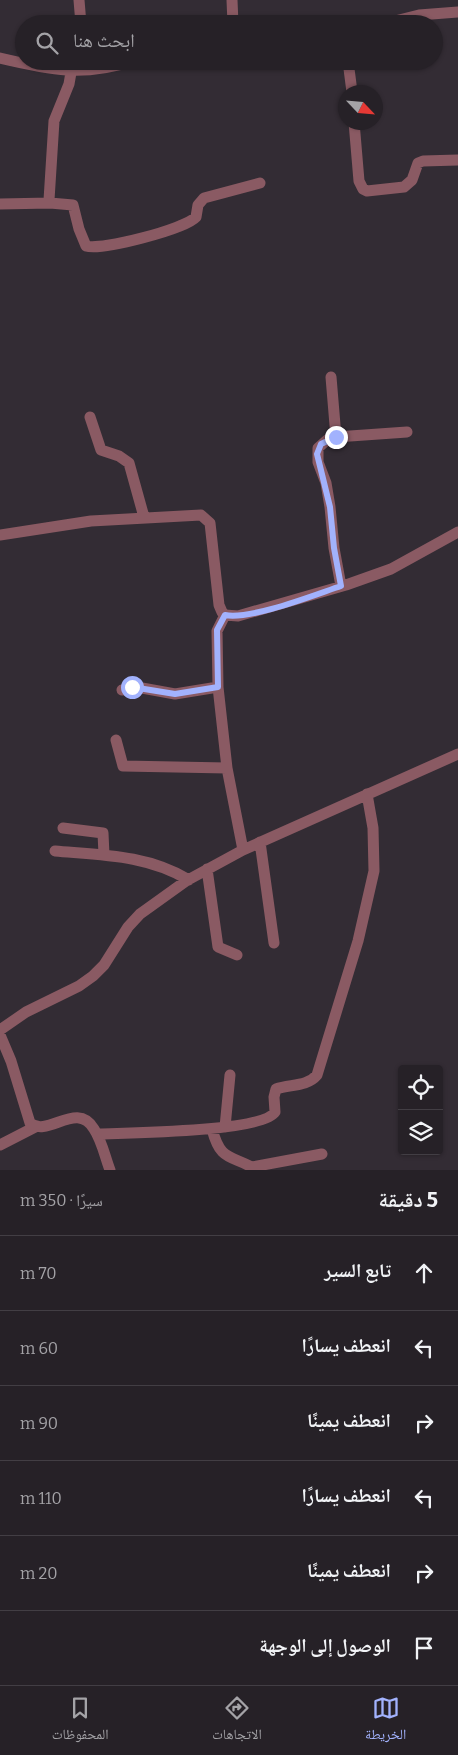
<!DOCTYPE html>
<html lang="ar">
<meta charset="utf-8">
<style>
:root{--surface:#262127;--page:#2e292f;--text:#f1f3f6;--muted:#a4a3a7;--line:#423e44;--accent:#a2b2fd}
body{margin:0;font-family:Bitter,"Noto Naskh Arabic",serif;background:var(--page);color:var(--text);direction:rtl}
.controls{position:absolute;right:15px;bottom:15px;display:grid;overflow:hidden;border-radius:5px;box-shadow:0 1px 4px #0004}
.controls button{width:45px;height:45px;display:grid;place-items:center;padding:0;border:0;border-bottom:1px solid var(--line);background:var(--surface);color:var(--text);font:25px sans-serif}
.compass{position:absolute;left:338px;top:85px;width:45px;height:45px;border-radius:50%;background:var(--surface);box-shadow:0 1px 4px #0004;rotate:116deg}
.stop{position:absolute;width:15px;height:15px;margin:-11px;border:4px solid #a2b2fd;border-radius:50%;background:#fff}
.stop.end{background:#a2b2fd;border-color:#fff;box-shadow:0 1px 5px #0008}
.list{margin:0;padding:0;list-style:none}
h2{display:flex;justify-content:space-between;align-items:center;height:65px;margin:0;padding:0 20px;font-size:21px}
h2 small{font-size:16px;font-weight:400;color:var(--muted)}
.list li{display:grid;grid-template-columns:32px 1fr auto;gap:15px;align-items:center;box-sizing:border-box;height:75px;padding:0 20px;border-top:1px solid var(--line)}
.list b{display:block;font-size:19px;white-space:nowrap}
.list em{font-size:16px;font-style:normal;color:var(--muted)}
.icon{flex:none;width:28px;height:28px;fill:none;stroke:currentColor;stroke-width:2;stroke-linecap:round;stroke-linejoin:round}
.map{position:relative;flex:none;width:458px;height:1170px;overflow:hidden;direction:ltr}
.search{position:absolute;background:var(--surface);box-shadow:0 1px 4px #0004;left:15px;right:15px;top:15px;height:55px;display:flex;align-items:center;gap:12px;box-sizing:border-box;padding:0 18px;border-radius:28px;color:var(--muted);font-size:19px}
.sheet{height:515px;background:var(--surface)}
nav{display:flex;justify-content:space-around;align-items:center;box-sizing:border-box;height:70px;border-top:1px solid var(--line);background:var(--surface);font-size:14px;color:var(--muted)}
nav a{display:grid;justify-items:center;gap:2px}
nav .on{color:var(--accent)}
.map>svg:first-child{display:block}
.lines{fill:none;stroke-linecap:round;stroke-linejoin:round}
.minor{stroke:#8a5a63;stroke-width:11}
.route{stroke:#a2b2fd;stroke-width:6}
</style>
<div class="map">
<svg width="458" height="1170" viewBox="0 0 458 1170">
<rect width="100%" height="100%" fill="#332c34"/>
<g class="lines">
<path class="minor" d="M 79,0 L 81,24
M 232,0 L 233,24
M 383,24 L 419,15 L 458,12
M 0,58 C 51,70 82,77 133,61
M 73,61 L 69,84 L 54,121 L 49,200 L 50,203 L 73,205 L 79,229 L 86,246 C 101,251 185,229 196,217 L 198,205 L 204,198 L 260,183
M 348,61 L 352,92
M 354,122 L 359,181 L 363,189 L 367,191 L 404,187 L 412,180 L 418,163 L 423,161 L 458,160
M 0,204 L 50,203
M 331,377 L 336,437
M 90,417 L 101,450 L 119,456 L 129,463 L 144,517
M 0,535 L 91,521 L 201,515 L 210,523 L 219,605 L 222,612 L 225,615 L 238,616 L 346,585 L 391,569 L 458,532
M 341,586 L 334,548 L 330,507 L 326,483 L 318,462 L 318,448 L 327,440 L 336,437 L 407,432
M 225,615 L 217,631 L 218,687 L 227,768 L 243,850
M 122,690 L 142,688 L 175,694 L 218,687
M 116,740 L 123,766 L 227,768
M 63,828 L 103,833 L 104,855
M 260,842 L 274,943
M 55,851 C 102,855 148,855 189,880
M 207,869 L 218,947 L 237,955
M 0,1030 L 26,1012 L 79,986 L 93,976 L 104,965 L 128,927 L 140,914 L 186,881 L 243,850 L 458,754
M 0,1035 L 11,1061 L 30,1123 C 48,1138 77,1100 94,1129 C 102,1141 105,1157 110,1170
M 225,1127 L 230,1075
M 212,1129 C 221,1163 231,1154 257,1170
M 97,1134 C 124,1133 263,1132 275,1112 L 274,1097 L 276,1089 C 290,1084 307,1087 317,1075 L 358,941 L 374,871 L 373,828 L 367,794
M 0,1145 L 37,1126
M 252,1167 L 322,1154"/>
</g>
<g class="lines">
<path class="route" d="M 132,687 L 175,694 L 218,687 L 217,630 L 225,615 C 251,620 314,595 341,586 L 334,548 L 330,507 L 317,454 L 321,444 L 336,437"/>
</g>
</svg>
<div class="controls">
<button><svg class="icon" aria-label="locate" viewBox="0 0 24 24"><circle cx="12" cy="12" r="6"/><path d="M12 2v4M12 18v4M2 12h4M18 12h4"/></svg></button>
<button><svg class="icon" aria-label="layers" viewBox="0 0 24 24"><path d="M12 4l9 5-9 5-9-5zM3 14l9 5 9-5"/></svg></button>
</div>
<svg class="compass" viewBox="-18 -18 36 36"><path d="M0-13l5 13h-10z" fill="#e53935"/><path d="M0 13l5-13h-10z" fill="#a4a3a7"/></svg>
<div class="stop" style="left:132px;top:687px"></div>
<div class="stop end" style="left:336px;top:437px"></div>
<div class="search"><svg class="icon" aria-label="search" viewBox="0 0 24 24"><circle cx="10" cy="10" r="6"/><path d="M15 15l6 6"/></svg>ابحث هنا</div>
</div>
<section class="sheet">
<h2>5 دقيقة<small>سيرًا · 350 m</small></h2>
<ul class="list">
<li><svg class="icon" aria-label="ahead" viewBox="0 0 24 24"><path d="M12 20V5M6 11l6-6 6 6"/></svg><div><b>تابع السير</b></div><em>70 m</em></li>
<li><svg class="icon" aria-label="left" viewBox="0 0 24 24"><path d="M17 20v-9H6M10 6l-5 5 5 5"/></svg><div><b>انعطف يسارًا</b></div><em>60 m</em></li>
<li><svg class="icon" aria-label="right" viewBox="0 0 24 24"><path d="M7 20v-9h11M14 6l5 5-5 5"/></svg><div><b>انعطف يمينًا</b></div><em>90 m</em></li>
<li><svg class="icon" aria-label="left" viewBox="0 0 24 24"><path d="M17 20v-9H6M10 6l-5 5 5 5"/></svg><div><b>انعطف يسارًا</b></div><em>110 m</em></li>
<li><svg class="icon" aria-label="right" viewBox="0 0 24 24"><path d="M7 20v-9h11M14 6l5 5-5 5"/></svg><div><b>انعطف يمينًا</b></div><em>20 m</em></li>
<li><svg class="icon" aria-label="arrive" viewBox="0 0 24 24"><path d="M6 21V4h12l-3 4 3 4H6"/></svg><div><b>الوصول إلى الوجهة</b></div></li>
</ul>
</section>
<nav>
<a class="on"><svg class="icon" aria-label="map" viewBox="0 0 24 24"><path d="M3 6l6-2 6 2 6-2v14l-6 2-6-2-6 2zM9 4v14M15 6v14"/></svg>الخريطة</a>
<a><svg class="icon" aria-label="directions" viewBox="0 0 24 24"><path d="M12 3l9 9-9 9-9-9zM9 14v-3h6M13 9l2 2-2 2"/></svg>الاتجاهات</a>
<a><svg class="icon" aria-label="saved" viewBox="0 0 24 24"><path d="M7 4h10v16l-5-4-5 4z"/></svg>المحفوظات</a>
</nav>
